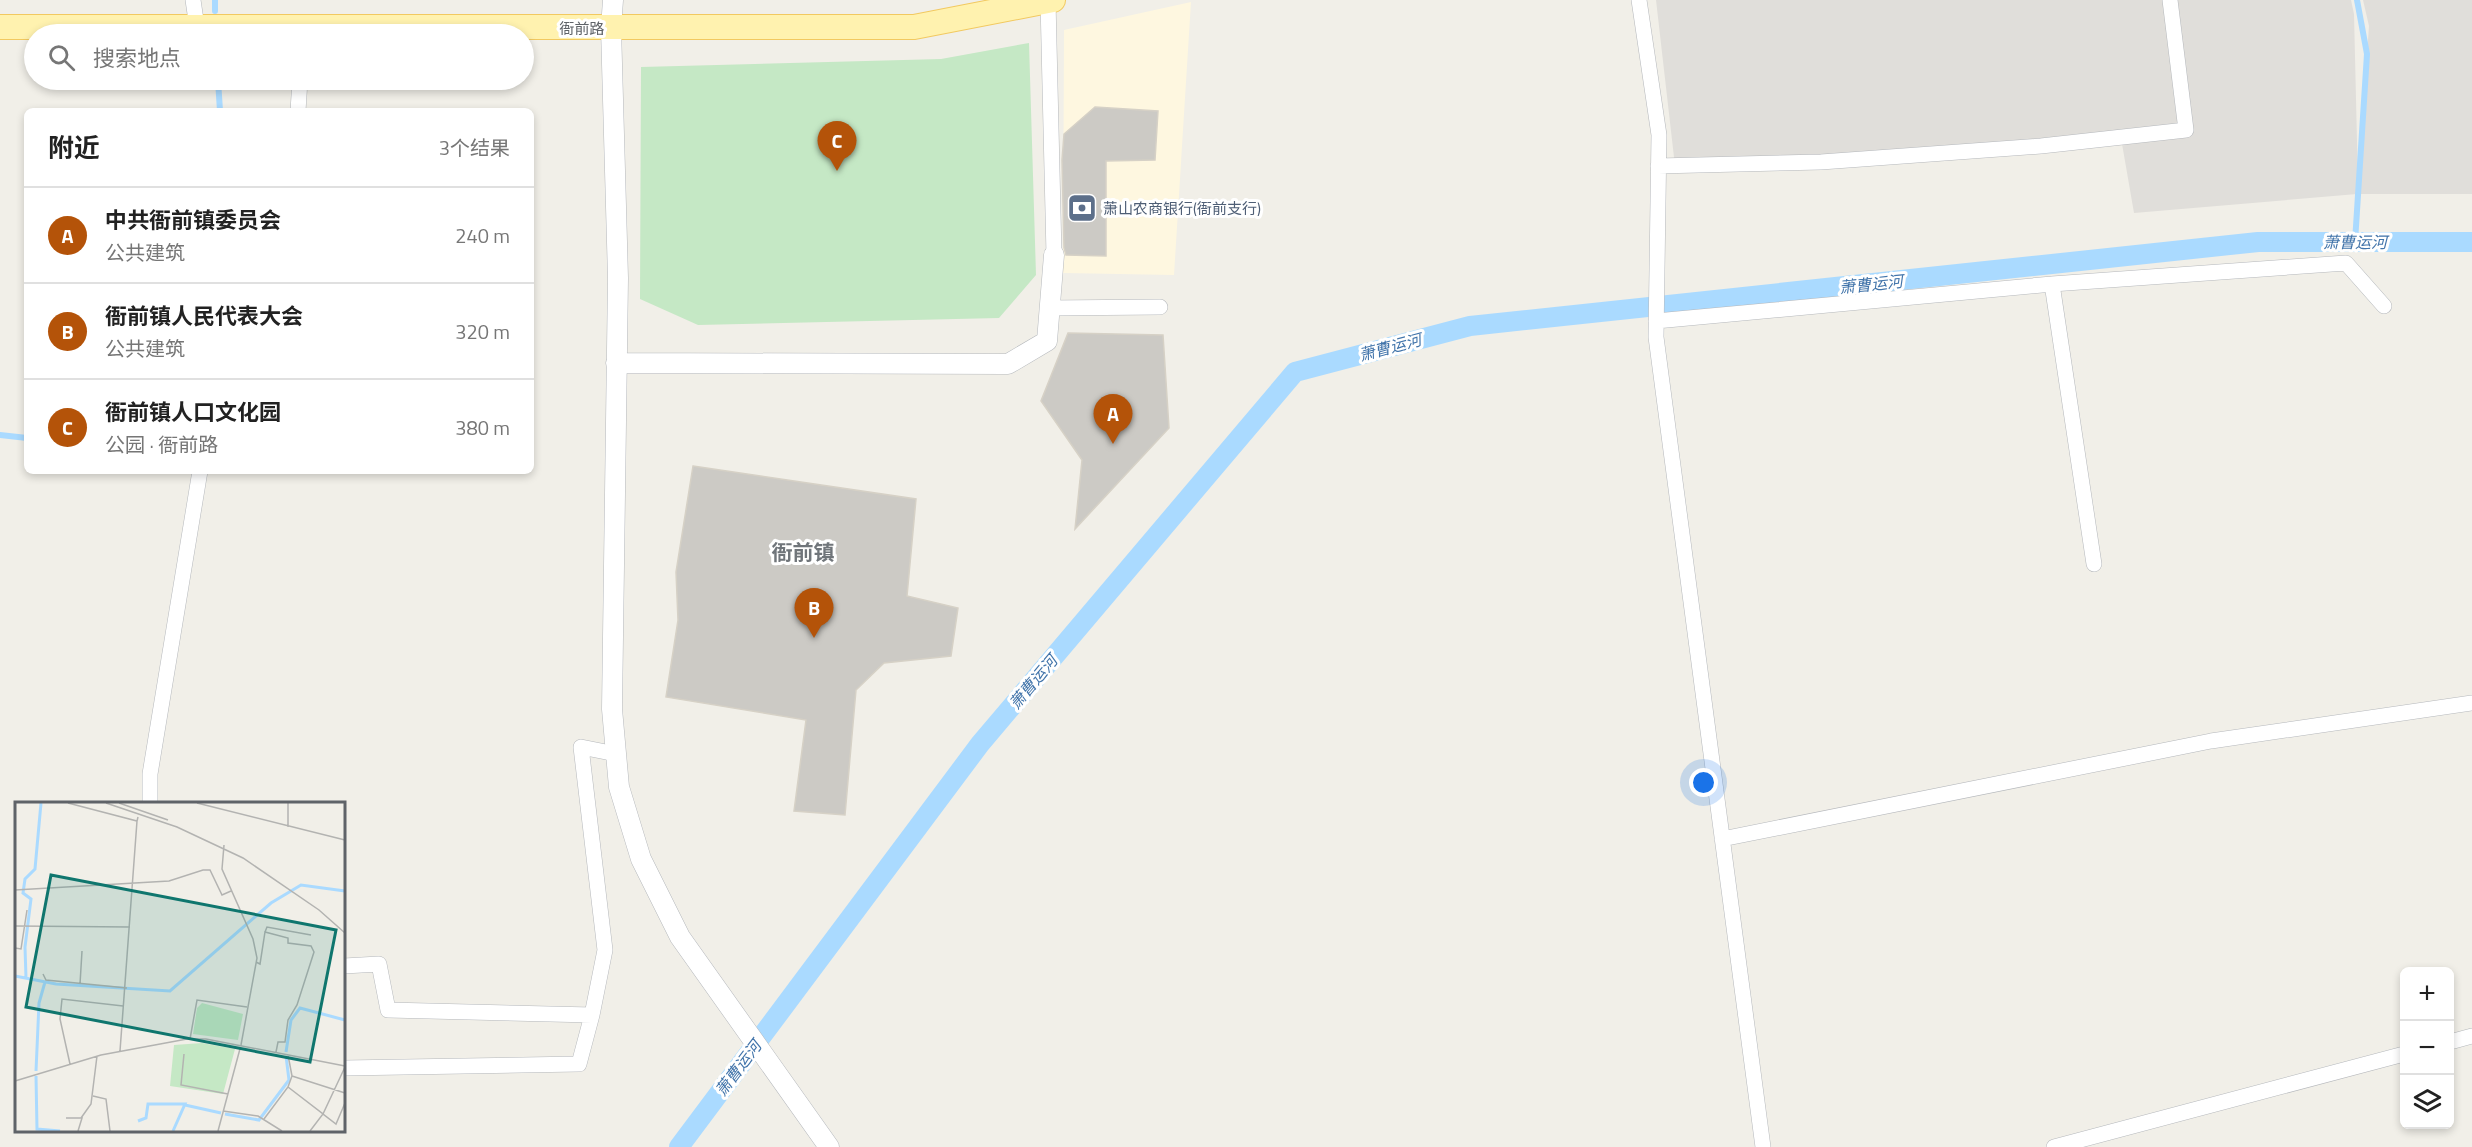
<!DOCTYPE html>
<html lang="zh">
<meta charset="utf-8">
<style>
:root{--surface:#fff;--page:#f2f2f2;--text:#222;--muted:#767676;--line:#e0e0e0;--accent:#b45309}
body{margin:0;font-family:"Titillium Web","Noto Sans SC",sans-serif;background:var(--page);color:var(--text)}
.controls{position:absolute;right:18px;bottom:18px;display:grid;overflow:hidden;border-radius:9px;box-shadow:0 3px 9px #0003}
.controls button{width:54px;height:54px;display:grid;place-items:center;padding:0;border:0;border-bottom:2px solid var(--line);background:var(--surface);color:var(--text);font:30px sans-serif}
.you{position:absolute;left:1704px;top:783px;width:21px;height:21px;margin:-15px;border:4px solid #fff;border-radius:50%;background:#1a73e8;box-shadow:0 0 0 9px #1a73e833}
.badge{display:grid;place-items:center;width:39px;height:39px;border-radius:50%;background:var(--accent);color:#fff;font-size:20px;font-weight:700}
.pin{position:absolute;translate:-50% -50px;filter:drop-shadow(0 2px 3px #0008)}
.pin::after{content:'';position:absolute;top:32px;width:21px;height:18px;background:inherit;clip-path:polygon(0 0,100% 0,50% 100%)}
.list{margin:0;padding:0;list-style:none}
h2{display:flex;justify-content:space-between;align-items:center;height:78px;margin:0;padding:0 24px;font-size:26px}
h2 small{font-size:20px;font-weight:400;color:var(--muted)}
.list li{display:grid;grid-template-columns:39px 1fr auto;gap:18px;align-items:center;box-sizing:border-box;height:96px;padding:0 24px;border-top:2px solid var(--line)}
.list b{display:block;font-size:22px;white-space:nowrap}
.list p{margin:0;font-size:20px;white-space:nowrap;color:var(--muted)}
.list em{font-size:20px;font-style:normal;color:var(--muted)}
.icon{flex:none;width:33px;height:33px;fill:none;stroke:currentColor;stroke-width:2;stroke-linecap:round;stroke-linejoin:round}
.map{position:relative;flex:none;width:2472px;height:1147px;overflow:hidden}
.search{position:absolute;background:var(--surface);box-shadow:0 3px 9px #0003;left:24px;top:24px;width:510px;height:66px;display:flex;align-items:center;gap:15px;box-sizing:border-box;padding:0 21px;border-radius:33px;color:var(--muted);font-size:22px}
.panel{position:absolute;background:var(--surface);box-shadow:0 3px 9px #0003;left:24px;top:108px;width:510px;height:366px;border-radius:9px}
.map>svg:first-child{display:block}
.commercial{fill:#fef7e0}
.industrial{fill:#e0deda}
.green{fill:#c5e8c5}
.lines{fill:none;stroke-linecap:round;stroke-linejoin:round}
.stream{stroke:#aadaff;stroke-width:6}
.canal{stroke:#aadaff;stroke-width:20}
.building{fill:#cccac5;stroke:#d6d1c6;stroke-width:1.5}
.minor-casing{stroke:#b5b8bc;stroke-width:16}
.tertiary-casing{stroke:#b5b8bc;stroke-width:21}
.primary-casing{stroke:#f2c960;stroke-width:26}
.minor{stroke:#fff;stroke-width:15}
.tertiary{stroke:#fff;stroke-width:20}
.primary{stroke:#fff2af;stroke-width:24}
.labels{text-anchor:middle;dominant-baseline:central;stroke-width:6;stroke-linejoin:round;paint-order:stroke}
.street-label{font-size:15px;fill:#5f6368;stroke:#fff}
.service-label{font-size:15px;fill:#4e5e75;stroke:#fff;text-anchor:start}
.water-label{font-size:16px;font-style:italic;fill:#4174aa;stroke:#fff}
.district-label{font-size:21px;font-weight:bold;fill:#70757a;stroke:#fff}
.inset-river{fill:none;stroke:#aadaff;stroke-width:3}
.inset-road{fill:none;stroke:#b3b3b1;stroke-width:1.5}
.view{fill:#0f766e;fill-opacity:0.15;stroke:#0f766e;stroke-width:3}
.inset-edge{fill:none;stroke:#5f6368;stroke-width:3}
</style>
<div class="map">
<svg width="2472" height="1147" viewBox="0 0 2472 1147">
<rect width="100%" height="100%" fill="#f1efe8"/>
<path class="commercial" d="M 1191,2 L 1174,275 L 1063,273 L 1064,30 Z"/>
<path class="industrial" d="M 1656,0 L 2351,0 L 2354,14 L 2358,184 L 2369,26 L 2363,0 L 2472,0 L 2472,194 L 2357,194 L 2134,213 L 2121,138 L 1675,166 Z"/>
<path class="green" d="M 1029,43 L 1036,275 L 999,318 L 698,325 L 640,299 L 641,67 L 941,59 Z"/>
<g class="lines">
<path class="stream" d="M 215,0 L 215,11
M 218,80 L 220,111
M 2355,242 L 2367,54 L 2357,0
M 0,435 L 27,438"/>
<path class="canal" d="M 679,1147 L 980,744 L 1295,372 L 1470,326 L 2258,242 L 2472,242"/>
</g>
<path class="building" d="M 1095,107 L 1158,111 L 1155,160 L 1106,161 L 1106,256 L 1066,255 L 1064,248 L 1062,160 L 1064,134 Z
M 1068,333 L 1163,335 L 1169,428 L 1075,529 L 1082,460 L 1041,401 Z
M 693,466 L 916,499 L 907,596 L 958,608 L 951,656 L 884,663 L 856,690 L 845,815 L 794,811 L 806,720 L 666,697 L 678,620 L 676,572 Z"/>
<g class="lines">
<g class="minor-casing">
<path id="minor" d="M 193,0 L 197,27
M 1639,0 L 1659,135 L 1656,337 L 1763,1147
M 1048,1 L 1054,255
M 298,111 L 300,80
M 1658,166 L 1821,162 L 2041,146 L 2186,130 L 2170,0
M 2052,284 L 2094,564
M 1049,308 L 1160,307
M 1656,321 L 2052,284 L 2346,263 L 2384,306
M 150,804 L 150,774 L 200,471
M 1722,839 L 2211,741 L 2472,703
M 344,966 L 379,964 L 388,1010 L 592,1015 L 605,950 L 581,747 L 616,754
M 2450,1042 L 2472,1036
M 344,1068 L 579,1064 L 592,1015
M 2054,1147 L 2404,1054"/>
</g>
<g class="tertiary-casing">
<path id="tertiary" d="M 613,0 L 611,28 L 618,278 L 612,709 L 619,787 L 641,859 L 680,937 L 829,1147
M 616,363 L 1008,364 L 1047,341 L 1054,255"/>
</g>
<g class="primary-casing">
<path id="primary" d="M 0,27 L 914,27 L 1053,0"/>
</g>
<use href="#minor" class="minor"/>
<use href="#tertiary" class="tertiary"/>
<use href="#primary" class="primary"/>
</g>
<defs>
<g id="bank-square" transform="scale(1.5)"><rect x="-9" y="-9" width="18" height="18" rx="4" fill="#5c6f8a" stroke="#fff"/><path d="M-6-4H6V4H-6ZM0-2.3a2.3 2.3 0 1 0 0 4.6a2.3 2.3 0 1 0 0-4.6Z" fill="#fff"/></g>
</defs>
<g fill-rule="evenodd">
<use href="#bank-square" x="1082" y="208"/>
</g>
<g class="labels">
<g class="street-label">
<text x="582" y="28">衙前路</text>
</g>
<g class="service-label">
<text x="1103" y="208">萧山农商银行(衙前支行)</text>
</g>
<g class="water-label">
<text x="2355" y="242">萧曹运河</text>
<text transform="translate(1871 284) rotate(-6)">萧曹运河</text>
<text transform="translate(1390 347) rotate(-15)">萧曹运河</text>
<text transform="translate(1033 682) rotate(-50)">萧曹运河</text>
<text transform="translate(738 1068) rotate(-53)">萧曹运河</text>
</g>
<g class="district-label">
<text x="803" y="552">衙前镇</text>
</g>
</g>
<g transform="translate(15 802)">
<rect width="330" height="330" fill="#f1efe8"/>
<path d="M 187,201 L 228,212 L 223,238 L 178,232 L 182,206 ZM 187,241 L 220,247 L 208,292 L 155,284 L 159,243 Z" fill="#c5e8c5"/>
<path class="inset-river" d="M 0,174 L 41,182 L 155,189 L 256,101 L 286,83 L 330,89M 11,176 L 10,145 L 16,97 L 8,91 L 10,77 L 20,67 L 26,1M 271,250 L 276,218 L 285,206 L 330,218M 21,269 L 24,201 L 30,180M 21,274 L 22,327 L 45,329M 170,303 L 206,311M 210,312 L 244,318 L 274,278 L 271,254M 123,319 L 131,316 L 133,302 L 170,302 L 158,329"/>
<path class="inset-road" d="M 53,1 L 122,19 L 123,15M 91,1 L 162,25 L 228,56 L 304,108 L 330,131M 104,1 L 153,18M 182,1 L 330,38M 273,1 L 273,25M 0,88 L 154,79 L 188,68 L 195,68 L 207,93 L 216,89M 0,124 L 115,125M 250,130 L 252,125 L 296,133M 0,146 L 6,147 L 12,108M 241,160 L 245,162 L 250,130 L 273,136 L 273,141 L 296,144 L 299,150 L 282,203 L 273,218 L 270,240 L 263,240 L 261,250M 28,172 L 31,178 L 112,186M 65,182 L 67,149M 175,237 L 182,198 L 232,205M 105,249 L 122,19M 169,252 L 166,283 L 213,292M 55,262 L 45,217 L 47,197 L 108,204M 330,265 L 308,312 L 321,322 L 330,301M 277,274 L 330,291M 0,279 L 86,253 L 172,237 L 191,237 L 330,264M 273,285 L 308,312 L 295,329M 78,294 L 91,297 L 95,329M 208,309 L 243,314 L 267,329M 51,316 L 67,316 L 63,329M 66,316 L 76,302 L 82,254M 249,317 L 273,285 L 277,274 L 273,253M 203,329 L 226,243 L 242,156 L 238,137 L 207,67 L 209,43"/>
<path class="view" d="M 36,73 L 321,128 L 295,260 L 11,205 Z"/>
<rect width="330" height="330" class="inset-edge"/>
</g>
</svg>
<div class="controls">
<button>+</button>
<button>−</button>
<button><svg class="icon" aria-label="layers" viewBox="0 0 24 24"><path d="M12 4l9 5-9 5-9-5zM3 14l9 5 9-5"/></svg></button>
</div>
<div class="you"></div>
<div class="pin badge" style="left:1113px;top:444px">A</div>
<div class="pin badge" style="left:814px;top:638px">B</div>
<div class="pin badge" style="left:837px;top:171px">C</div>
<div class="search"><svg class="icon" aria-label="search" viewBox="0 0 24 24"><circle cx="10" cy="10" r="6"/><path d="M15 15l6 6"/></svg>搜索地点</div>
<section class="panel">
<h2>附近<small>3个结果</small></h2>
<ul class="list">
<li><span class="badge">A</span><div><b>中共衙前镇委员会</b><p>公共建筑</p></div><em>240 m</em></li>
<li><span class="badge">B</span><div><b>衙前镇人民代表大会</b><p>公共建筑</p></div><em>320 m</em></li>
<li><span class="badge">C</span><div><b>衙前镇人口文化园</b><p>公园 · 衙前路</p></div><em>380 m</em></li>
</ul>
</section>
</div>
